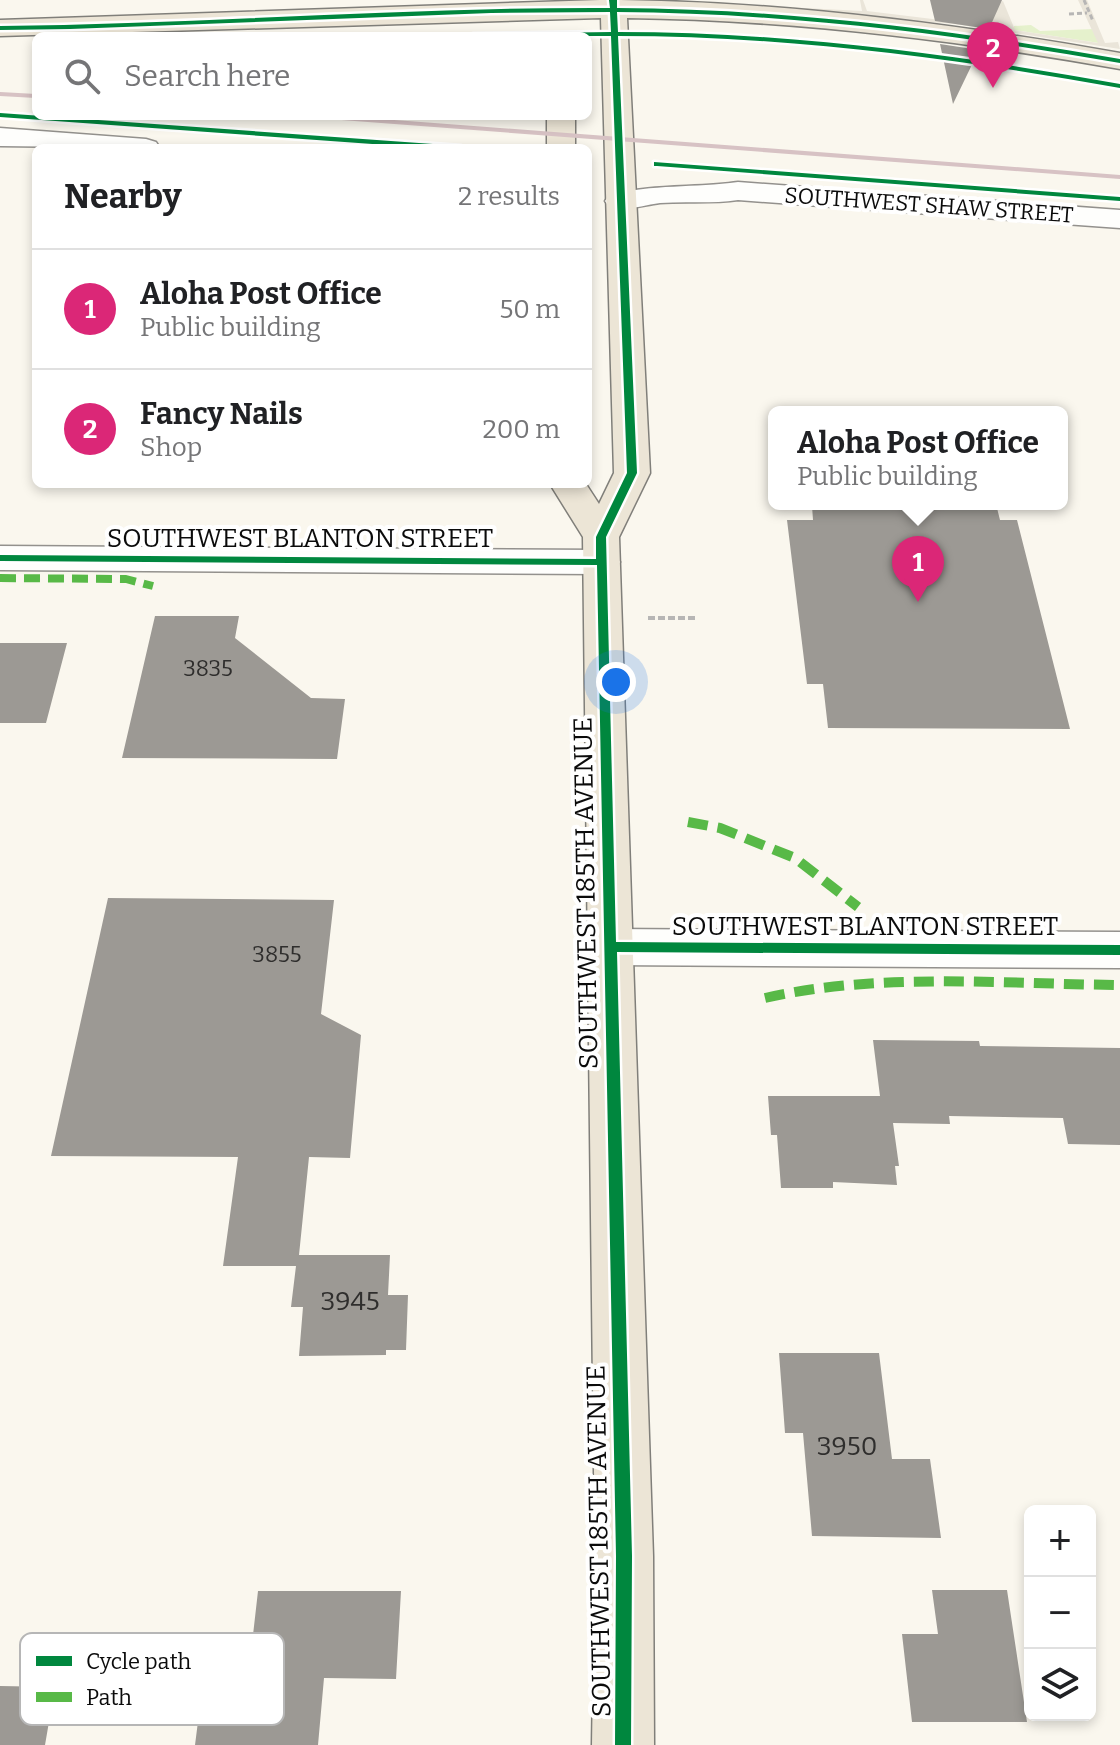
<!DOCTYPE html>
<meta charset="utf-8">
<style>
:root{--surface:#fff;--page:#f2f2f2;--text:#202124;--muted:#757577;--line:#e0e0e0;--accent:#db2777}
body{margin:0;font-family:Bitter,serif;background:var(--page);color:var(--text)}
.controls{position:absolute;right:24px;bottom:24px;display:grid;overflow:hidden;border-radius:12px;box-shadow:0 4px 12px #0003}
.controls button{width:72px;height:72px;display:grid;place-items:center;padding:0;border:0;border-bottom:2px solid var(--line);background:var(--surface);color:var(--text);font:40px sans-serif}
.you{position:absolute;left:616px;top:682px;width:28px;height:28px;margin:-20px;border:6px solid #fff;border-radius:50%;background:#1a73e8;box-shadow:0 0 0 12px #1a73e833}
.badge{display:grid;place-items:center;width:52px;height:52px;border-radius:50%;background:var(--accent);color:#fff;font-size:26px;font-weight:700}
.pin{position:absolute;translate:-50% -66px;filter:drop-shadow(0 2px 4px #0008)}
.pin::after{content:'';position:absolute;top:42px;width:28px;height:24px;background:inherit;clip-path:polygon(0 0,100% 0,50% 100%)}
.popup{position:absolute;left:768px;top:406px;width:300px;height:104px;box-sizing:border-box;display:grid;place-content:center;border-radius:12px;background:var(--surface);filter:drop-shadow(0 2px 6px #0005);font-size:26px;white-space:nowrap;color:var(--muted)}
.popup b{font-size:30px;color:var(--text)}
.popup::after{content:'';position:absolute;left:50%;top:100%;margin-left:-16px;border:16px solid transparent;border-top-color:var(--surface)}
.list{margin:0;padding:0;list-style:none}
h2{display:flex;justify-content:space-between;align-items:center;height:104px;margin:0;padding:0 32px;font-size:34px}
h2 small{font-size:26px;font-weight:400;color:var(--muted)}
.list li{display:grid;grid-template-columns:52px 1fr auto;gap:24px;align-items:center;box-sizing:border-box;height:120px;padding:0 32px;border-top:2px solid var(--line)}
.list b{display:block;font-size:30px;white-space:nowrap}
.list p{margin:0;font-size:26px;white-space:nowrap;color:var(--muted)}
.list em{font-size:26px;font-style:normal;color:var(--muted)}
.icon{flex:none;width:44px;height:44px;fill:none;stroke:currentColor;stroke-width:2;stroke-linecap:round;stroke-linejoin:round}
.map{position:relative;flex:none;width:1120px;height:1745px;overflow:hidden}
.search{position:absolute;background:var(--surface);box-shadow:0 4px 12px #0003;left:32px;top:32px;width:560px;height:88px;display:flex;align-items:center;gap:20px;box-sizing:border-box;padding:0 28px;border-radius:12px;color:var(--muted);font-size:30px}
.panel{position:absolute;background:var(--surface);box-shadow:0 4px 12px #0003;left:32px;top:144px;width:560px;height:344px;border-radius:12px}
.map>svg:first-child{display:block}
.green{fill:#e5f1cc}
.plaza{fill:#eae5d9}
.building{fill:#9c9994}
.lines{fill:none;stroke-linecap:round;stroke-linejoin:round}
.minor-casing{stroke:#93918d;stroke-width:3}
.major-casing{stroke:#807f7a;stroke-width:3}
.path-far1{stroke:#b7b6b5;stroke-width:3;stroke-dasharray:5 3;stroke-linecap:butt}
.path{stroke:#b7b6b5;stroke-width:4;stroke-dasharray:7 3;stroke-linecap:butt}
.minor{fill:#fefefc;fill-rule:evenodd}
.major{fill:#ece5d6;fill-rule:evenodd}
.rail{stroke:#d7c2c4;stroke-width:4}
.quiet-far1{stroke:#58b947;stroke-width:8;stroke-dasharray:16 8;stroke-linecap:butt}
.quiet{stroke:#58b947;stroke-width:10;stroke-dasharray:20 10;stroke-linecap:butt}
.cycleway-casing{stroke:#fff;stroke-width:5}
.cycleway{fill:#00873e;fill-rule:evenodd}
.labels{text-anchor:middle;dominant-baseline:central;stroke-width:8;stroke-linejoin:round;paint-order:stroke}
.far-street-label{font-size:22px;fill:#0b0b0b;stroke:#fff}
.number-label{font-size:22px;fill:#2f2e2d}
.street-label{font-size:26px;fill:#0b0b0b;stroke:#fff}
.near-number-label{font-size:26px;fill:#2f2e2d}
.key{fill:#fff;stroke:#b6b6b6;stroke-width:2}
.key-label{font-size:22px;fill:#0b0b0b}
</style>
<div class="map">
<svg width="1120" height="1745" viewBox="0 0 1120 1745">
<rect width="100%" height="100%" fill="#faf7ee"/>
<path class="green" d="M 1031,25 L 1040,31 L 1094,29 L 1099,43 L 1014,30 L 1014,26 Z"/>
<path class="plaza" d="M 656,0 L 862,11 L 860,0 L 863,0 L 867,11 L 957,22 L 1003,1 L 1015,30 L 1098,43 L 1078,0 L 1087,0 L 1105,43 L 1118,42 L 1120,49 L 955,24 Z"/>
<path class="building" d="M 930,0 L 1002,0 L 989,29 L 935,21 Z
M 940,44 L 979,50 L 953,104 Z
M 996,504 L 1000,520 L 1017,520 L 1070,729 L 828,728 L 823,684 L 807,684 L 787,520 L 813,520 L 812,506 Z
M 155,616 L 239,616 L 235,638 L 311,698 L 345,699 L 337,759 L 122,758 Z
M 0,643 L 67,643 L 46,723 L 0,723 Z
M 108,898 L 334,900 L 321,1014 L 361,1035 L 350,1158 L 309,1157 L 299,1255 L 390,1255 L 388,1295 L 408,1295 L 406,1350 L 386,1350 L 386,1355 L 299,1356 L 303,1307 L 291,1307 L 296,1266 L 223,1266 L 238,1157 L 51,1156 Z
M 873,1040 L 979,1041 L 980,1046 L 1120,1048 L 1120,1145 L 1068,1144 L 1063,1118 L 949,1116 L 950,1124 L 893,1123 L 899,1166 L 895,1166 L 897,1185 L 833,1182 L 833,1188 L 781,1188 L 777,1135 L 771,1135 L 768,1096 L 880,1096 Z
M 779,1353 L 879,1353 L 892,1459 L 930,1459 L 941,1538 L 812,1536 L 803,1433 L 785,1433 Z
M 932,1590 L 1007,1590 L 1027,1722 L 912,1722 L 902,1634 L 938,1634 Z
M 258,1591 L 401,1591 L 396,1679 L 324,1678 L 318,1745 L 195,1745 L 209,1635 L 253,1635 Z
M 0,1686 L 55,1687 L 45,1745 L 0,1745 Z"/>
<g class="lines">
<g class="minor-casing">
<path id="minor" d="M 0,128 L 146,139 L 156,142 L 160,148 L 0,146 Z
M 738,182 L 1120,210 L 1120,228 L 738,200 C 712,204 686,201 660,203 C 643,205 627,212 609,207 L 605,201 L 609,195 C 652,184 695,188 738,182 Z
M 0,546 L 601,550 L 614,554 L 620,562 L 614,570 L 601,574 L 0,570 Z
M 609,929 L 1120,932 L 1120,968 L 609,965 L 593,959 L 586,947 L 593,935 Z"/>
</g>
<g class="major-casing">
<path id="major" d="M 600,0 C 769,0 950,23 1120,53 L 1120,69 C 957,40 792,20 627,18 L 650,473 L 619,537 L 653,1556 L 654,1745 L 592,1745 L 595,1556 L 583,537 L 550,484 L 586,484 L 599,504 L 614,473 L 601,18 L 0,36 L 0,20 Z
M 547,116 L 575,116 L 575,148 L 547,148 Z"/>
</g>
<path class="path-far1" d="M 1084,0 L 1093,21
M 1069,14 L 1087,13"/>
<path class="path" d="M 648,618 L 695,618"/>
<use href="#minor" class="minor"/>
<use href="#major" class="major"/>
<path class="rail" d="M 0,94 L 36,96
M 315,116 L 1120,177"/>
<path class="quiet-far1" d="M 0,578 L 126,579 L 153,586"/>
<path class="quiet" d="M 688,822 L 720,828 L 795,858 L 858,907
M 765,998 C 878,972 1004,984 1120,985"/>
<g class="cycleway-casing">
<path id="cycleway" d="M 609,0 L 617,0 L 617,8 C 786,9 954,30 1120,59 L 1120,63 C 954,34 786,13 617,12 L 618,32 C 787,32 954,54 1120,84 L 1120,88 C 954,58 787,36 618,36 L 637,473 L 606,537 L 616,942 L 1120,945 L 1120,955 L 617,952 L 632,1556 L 631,1745 L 615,1745 L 616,1556 L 597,565 L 0,561 L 0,555 L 596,559 L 596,537 L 627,473 L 611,36 L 469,36 L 473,34 L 611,32 L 610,12 L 491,13 L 70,29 L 0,30 L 0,26 C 203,24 406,7 610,8 Z
M 0,113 L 461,146 L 465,148 L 428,148 L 0,117 Z
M 654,162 L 1120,197 L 1120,201 L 657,166 L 654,166 Z"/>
</g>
<use href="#cycleway" class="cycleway"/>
</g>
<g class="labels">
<g class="far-street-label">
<text transform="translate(929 205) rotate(4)">SOUTHWEST SHAW STREET</text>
</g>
<g class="number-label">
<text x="208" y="668">3835</text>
<text x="277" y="954">3855</text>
</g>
<g class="street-label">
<text x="300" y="538">SOUTHWEST BLANTON STREET</text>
<text transform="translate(586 893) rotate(-91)">SOUTHWEST 185TH AVENUE</text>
<text x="865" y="926">SOUTHWEST BLANTON STREET</text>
<text transform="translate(599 1541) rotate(-91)">SOUTHWEST 185TH AVENUE</text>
</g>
<g class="near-number-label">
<text x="350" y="1301">3945</text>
<text x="847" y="1446">3950</text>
</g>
</g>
<rect x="20" y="1633" width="264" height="92" rx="12" class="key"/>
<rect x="36" y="1656" width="36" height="10" fill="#00873e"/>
<rect x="36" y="1692" width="36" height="10" fill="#58b947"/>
<g class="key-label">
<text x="86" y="1669">Cycle path</text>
<text x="86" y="1705">Path</text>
</g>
</svg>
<div class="controls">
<button>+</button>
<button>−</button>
<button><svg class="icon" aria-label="layers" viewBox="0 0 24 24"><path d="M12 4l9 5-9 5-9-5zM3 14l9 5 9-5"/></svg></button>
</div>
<div class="you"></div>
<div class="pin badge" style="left:918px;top:602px">1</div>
<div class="popup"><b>Aloha Post Office</b>Public building</div>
<div class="pin badge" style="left:993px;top:88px">2</div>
<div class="search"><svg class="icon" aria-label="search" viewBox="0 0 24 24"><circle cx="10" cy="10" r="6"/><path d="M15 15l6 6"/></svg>Search here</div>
<section class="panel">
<h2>Nearby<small>2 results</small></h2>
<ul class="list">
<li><span class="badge">1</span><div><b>Aloha Post Office</b><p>Public building</p></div><em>50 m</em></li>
<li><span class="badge">2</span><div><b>Fancy Nails</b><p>Shop</p></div><em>200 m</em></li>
</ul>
</section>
</div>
